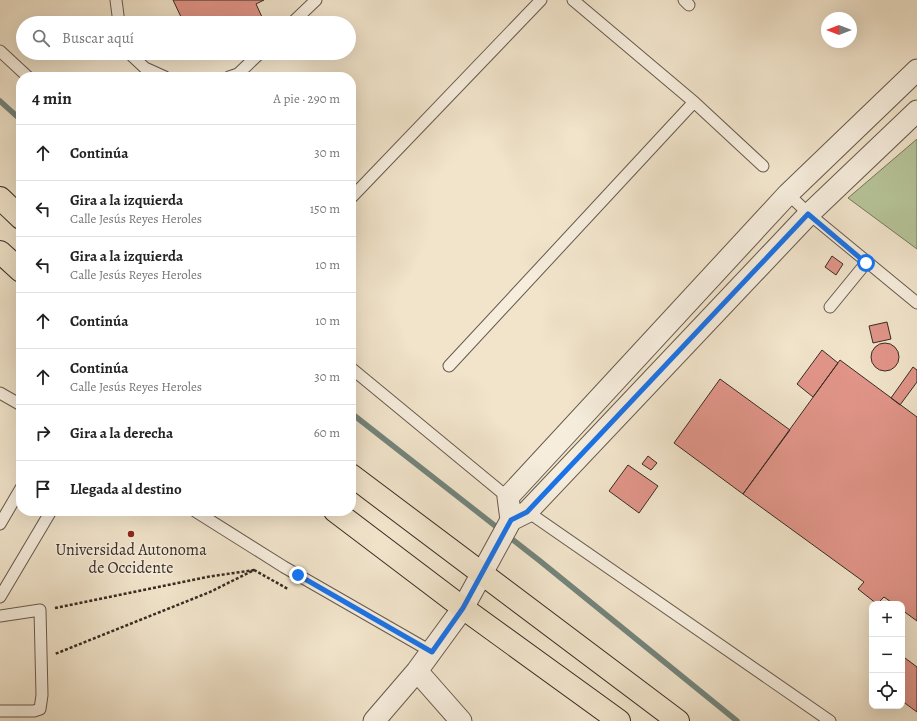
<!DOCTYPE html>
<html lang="es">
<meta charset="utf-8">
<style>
:root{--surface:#fff;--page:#f2f2f2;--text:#222;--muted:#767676;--line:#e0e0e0}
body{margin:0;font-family:Alegreya,serif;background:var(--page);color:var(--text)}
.controls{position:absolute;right:12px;bottom:12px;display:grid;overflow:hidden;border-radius:8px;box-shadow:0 4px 16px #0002}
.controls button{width:36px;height:36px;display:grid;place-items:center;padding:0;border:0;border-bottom:1px solid var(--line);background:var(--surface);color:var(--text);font:20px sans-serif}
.compass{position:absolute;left:821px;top:12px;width:36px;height:36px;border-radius:50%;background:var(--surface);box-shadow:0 4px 16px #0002;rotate:270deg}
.stop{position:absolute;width:12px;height:12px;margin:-9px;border:3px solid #1a73e8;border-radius:50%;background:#fff}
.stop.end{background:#1a73e8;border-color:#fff;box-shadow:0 1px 4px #0008}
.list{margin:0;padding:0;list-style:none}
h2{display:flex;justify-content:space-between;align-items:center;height:52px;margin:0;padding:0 16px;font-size:17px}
h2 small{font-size:13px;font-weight:400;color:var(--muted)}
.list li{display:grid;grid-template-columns:26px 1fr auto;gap:12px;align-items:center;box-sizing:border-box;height:56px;padding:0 16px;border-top:1px solid var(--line)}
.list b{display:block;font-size:15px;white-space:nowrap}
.list p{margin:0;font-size:13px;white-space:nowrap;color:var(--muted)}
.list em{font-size:13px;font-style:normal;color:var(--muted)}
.icon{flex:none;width:22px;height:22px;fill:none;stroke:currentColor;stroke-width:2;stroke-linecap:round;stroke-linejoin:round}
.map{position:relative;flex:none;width:917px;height:721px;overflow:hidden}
.search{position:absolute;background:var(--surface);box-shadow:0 4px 16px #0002;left:16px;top:16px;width:340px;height:44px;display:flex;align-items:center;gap:10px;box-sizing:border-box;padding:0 14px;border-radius:22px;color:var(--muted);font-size:15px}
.panel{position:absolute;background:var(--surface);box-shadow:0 4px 16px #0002;left:16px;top:72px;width:340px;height:444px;border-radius:16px}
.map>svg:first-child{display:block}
.green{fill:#b7c59a;stroke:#77785f}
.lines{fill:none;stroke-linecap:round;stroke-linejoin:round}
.stream{stroke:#73847b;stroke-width:5.5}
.building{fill:#e19589;stroke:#372c24}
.lane-casing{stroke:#665a4e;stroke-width:13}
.street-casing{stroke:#665a4e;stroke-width:23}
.primary-casing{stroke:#372c24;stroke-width:24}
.path{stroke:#372c24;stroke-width:2.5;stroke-dasharray:3 2;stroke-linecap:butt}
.lane{stroke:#f6eddd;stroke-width:11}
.street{stroke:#f6eddd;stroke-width:21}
.primary{stroke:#f1e4cb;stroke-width:22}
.route{stroke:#1a73e8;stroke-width:5}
.poi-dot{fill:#8f2418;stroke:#f6eddd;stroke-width:1.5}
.labels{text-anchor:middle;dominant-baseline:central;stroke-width:3;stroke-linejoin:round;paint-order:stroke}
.poi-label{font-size:16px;fill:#372c24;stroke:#f6eddd}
</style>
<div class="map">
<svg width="917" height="721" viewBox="0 0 917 721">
<rect width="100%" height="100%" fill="#f1e4cb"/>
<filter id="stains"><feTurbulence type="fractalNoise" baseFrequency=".005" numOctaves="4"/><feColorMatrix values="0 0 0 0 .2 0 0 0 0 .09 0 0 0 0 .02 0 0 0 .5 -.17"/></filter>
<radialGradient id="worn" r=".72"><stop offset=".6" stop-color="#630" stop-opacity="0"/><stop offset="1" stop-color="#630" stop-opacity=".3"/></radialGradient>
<path class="green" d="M 917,139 L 917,249 L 848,198 Z"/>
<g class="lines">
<path class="stream" d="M 0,101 L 21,120
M 351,413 L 540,561 L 737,721"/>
</g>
<path class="building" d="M 173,0 L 264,0 L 256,4 L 262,17 L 250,23 L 178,23 L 177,21 L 182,19 Z
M 832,256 L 843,264 L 836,275 L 825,267 Z
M 887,322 L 891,339 L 873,343 L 869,326 Z
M871 357a14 14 0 1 1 28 0a14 14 0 1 1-28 0Z
M 822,350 L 838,363 L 813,397 L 797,384 Z
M 840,360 L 917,417 L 917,621 L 902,610 L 902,604 L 894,604 L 884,597 L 877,604 L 858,589 L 864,582 L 743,494 Z
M 913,367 L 917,370 L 917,382 L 900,405 L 891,398 Z
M 720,379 L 790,430 L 743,494 L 674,443 Z
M 648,456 L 657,463 L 651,470 L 642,464 Z
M 628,465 L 658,486 L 639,513 L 609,491 Z
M 905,658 L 917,667 L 917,712 L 902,701 L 902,662 Z"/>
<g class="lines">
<g class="lane-casing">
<path id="lane" d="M 116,0 L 119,23
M 573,0 L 694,102 L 763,166
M 684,0 L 689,5
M 292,23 L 316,0
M 0,51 L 28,77
M 129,53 L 145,68 L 165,77
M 229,77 L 238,74 L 260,53
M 788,194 L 809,214 L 917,303
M 351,198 L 541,0
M 830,307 L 866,263
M 449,366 L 694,102
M 351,368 L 511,500
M 0,393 L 21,405
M 525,510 L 830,721
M 195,511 L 284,567 L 432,652
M 0,524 L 21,488
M 0,597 L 51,511
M 0,616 L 40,610 L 42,695 L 40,709 L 34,711 L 0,711"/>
</g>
<g class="street-casing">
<path id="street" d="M 511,520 L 527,512 L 809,214 L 917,111
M 417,671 L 461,721
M 374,721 L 417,671 L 463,608 L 511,520 L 508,497 L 788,194 L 917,70"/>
</g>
<g class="primary-casing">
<path id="primary" d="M 0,198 L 21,218
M 0,252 L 21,271
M 351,475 L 678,721
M 335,511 L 463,608 L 619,721"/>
</g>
<path class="path" d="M 254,570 L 288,589
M 55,608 L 207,577 L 254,570 L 210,592 L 55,654"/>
<use href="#lane" class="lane"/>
<use href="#street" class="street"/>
<use href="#primary" class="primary"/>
</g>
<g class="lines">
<path class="route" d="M 298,575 L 432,652 L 463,608 L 511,520 L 527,512 L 808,214 L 866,263"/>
</g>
<circle class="poi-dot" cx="131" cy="534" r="4"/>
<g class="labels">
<g class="poi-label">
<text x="131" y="550">Universidad Autonoma<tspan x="131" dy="18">de Occidente</tspan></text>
</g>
</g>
<rect width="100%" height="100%" filter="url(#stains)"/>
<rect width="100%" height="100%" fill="url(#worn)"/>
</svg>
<div class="controls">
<button>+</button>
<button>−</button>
<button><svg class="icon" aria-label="locate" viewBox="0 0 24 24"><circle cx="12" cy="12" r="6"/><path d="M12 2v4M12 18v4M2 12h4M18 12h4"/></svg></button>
</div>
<svg class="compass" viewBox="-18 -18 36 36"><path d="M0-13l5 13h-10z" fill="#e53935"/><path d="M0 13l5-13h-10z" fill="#767676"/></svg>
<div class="stop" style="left:866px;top:263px"></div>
<div class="stop end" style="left:298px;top:575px"></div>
<div class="search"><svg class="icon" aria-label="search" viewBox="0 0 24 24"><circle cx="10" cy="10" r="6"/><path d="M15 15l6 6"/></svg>Buscar aquí</div>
<section class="panel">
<h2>4 min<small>A pie · 290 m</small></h2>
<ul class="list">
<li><svg class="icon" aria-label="ahead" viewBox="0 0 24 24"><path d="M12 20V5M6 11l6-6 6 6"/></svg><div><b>Continúa</b></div><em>30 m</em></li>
<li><svg class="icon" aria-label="left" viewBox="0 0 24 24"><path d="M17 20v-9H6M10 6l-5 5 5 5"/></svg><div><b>Gira a la izquierda</b><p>Calle Jesús Reyes Heroles</p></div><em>150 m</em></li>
<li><svg class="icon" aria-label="left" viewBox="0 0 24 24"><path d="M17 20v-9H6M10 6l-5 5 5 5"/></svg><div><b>Gira a la izquierda</b><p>Calle Jesús Reyes Heroles</p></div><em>10 m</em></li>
<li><svg class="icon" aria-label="ahead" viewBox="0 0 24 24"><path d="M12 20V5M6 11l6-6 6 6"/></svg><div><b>Continúa</b></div><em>10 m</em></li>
<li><svg class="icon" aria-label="ahead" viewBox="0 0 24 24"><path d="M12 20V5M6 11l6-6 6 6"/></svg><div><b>Continúa</b><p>Calle Jesús Reyes Heroles</p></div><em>30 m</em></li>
<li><svg class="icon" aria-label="right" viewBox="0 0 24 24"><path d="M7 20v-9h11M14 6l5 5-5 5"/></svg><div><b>Gira a la derecha</b></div><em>60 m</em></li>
<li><svg class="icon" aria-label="arrive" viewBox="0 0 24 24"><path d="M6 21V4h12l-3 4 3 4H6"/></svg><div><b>Llegada al destino</b></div></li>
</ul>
</section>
</div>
